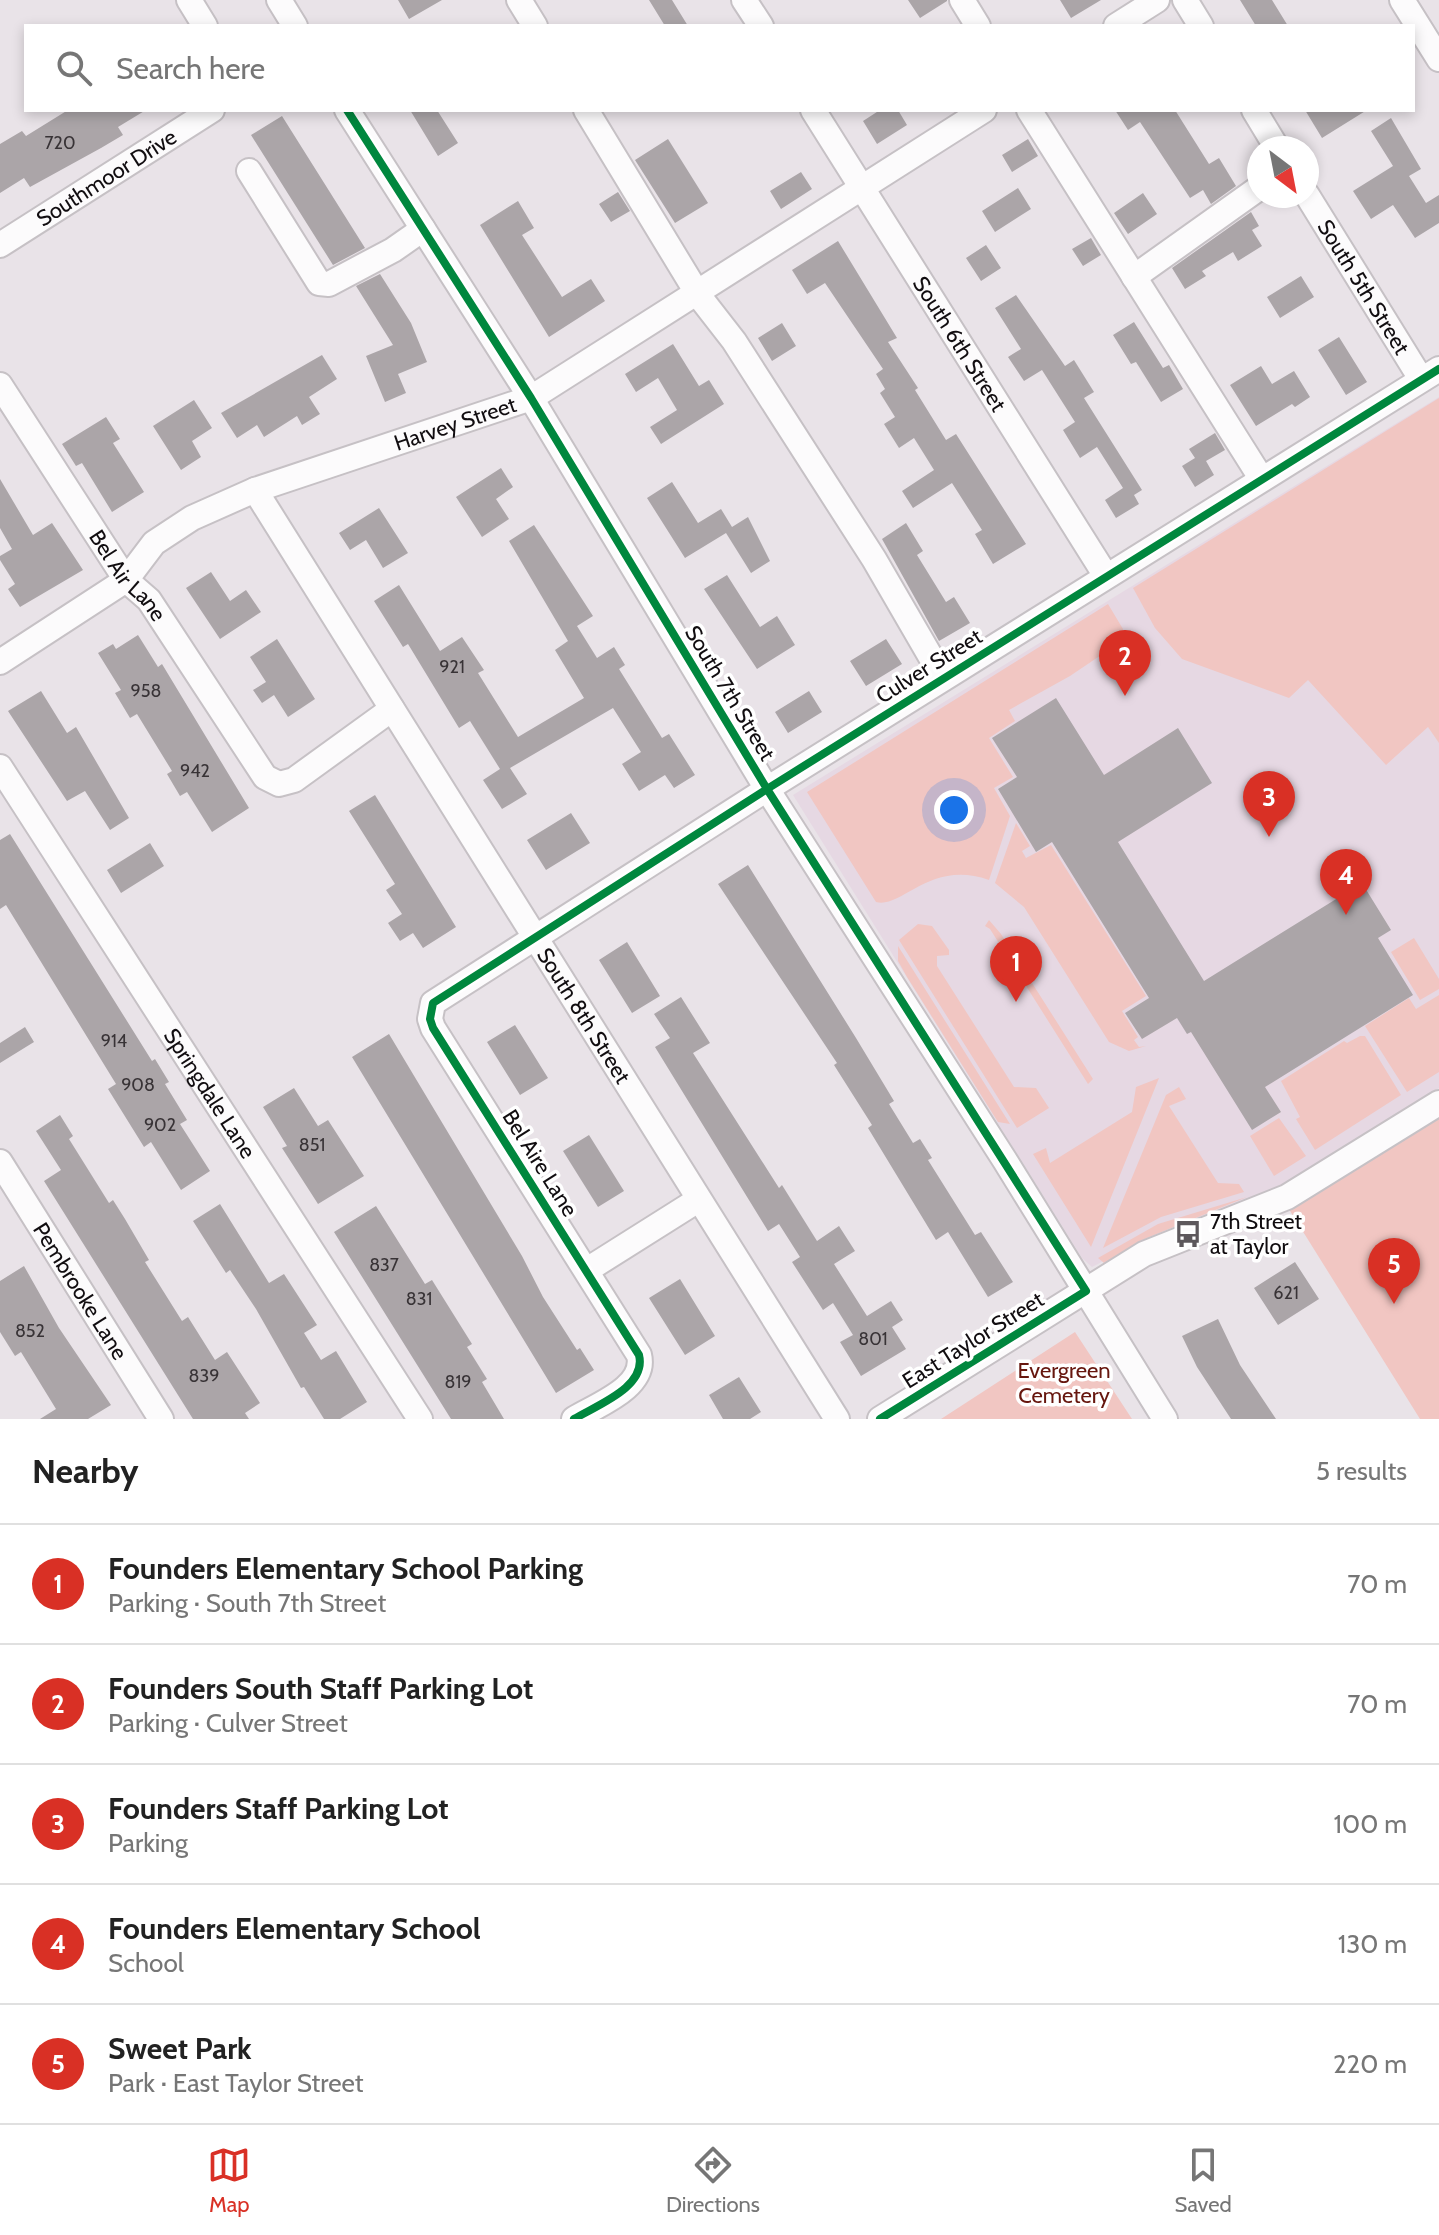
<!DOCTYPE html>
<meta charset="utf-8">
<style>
:root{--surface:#fff;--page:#f2f2f2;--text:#222;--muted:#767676;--line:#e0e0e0;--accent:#d93025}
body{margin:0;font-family:Cabin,sans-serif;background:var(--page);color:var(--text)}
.compass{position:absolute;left:1247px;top:136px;width:72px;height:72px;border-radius:50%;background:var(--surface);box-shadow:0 4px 12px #0003;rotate:148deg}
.you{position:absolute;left:954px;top:810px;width:28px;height:28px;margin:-20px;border:6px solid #fff;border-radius:50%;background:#1a73e8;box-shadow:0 0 0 12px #1a73e833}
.badge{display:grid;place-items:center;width:52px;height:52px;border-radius:50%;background:var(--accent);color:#fff;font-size:26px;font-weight:700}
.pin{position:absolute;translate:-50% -66px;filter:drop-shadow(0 2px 4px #0008)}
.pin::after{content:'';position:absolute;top:42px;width:28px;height:24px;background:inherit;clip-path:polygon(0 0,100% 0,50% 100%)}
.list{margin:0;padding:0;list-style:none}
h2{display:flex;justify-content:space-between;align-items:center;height:104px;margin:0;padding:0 32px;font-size:34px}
h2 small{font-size:26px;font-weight:400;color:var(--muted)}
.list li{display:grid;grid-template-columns:52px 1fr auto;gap:24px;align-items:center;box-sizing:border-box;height:120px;padding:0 32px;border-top:2px solid var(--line)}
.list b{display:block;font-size:30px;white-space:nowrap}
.list p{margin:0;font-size:26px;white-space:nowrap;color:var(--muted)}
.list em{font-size:26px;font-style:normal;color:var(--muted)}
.icon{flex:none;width:44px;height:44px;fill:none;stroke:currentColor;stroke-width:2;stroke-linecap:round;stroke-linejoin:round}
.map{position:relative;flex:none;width:1439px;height:1419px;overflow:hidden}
.search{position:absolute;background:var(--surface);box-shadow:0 4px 12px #0003;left:24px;right:24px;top:24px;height:88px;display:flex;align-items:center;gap:20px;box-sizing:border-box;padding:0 28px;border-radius:0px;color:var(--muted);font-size:30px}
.sheet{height:704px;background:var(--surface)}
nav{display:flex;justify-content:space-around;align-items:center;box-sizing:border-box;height:112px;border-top:2px solid var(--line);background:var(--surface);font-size:22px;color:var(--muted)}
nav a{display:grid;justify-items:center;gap:4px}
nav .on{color:var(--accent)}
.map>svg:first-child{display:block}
.built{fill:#e6d8e3}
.green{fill:#f1c6c2}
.building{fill:#aba5a8}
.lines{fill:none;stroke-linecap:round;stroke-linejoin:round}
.minor-casing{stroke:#c6c1c5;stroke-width:28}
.minor{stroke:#fcfbfc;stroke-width:24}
.cycleway-casing{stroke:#fff;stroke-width:13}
.cycleway{stroke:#00873e;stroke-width:8}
.labels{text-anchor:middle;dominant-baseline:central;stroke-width:7;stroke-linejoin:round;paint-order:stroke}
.number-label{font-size:18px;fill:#383336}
.street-label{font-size:22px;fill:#110d10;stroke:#fff}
.poi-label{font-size:22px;fill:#110d10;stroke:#fff;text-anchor:start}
.park-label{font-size:22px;fill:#66160e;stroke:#fff}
</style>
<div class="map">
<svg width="1439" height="1419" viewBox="0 0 1439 1419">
<rect width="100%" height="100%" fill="#e9e3e8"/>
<path class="built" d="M 1439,397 L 1439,1088 L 1277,1190 L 1164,1230 L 1092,1267 L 1082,1258 L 793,795 Z"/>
<path class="green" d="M 1439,398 L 1439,743 L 1428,727 L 1386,765 L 1308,680 L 1289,698 L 1182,659 L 1155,628 L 1133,588 Z
M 1108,604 L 1123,629 L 1122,641 L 1070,676 L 1009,710 L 1015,721 L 989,738 L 1013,777 L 994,788 L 1010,816 L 989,880 C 930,859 902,909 876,902 L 807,792 Z
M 1016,823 L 1030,846 L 1022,851 L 1026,858 L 1051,845 L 1146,996 L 1122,1011 L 1138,1037 L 1134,1040 L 1139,1047 L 1146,1046 L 1129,1051 L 1109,1042 L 1024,907 L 995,883 Z
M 989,920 L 1001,934 L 1093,1079 L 1088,1084 L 990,929 L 985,926 Z
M 918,924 L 932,926 L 949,950 L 949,955 L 937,956 L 937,966 L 1014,1087 L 1036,1088 L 1049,1108 L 1017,1128 L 899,940 Z
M 1414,938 L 1439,979 L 1439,989 L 1420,1000 L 1391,952 Z
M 898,946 L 1010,1124 L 998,1122 L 907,977 L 898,961 Z
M 1439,995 L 1439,1072 L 1407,1092 L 1365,1026 L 1409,998 L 1416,1009 Z
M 1360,1036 L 1365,1036 L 1401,1095 L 1315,1150 L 1296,1119 L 1300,1117 L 1281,1081 L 1344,1041 L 1347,1043 Z
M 1159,1078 L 1091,1247 L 1033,1154 L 1046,1148 L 1050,1163 L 1132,1112 L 1136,1087 Z
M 1179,1087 L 1186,1099 L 1169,1106 L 1218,1183 L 1239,1184 L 1244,1192 L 1161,1217 L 1103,1248 L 1166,1095 Z
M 1439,1090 L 1439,1419 L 1420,1419 L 1277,1190 Z
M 1279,1118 L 1306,1156 L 1274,1176 L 1250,1136 Z
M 1247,1197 L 1142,1240 L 1104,1263 L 1098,1258 L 1158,1224 Z
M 1075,1332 L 1132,1419 L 941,1419 Z"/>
<path class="building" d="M 398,0 L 442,0 L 409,19 Z
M 649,0 L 672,0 L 688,26 L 665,26 Z
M 908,0 L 947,0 L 947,1 L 920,18 Z
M 1060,0 L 1101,0 L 1071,18 Z
M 1240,0 L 1272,0 L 1288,26 L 1256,26 Z
M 68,110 L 146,110 L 118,127 L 123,135 L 101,148 L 30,187 L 24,178 L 0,193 L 0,144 L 22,131 L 26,136 Z
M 410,110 L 437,110 L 458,143 L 438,156 Z
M 880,110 L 898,110 L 907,125 L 877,144 L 863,121 Z
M 1115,110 L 1175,110 L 1209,164 L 1219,158 L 1236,186 L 1211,204 L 1203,190 L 1190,198 L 1140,122 L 1128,130 Z
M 1305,110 L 1367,110 L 1322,138 Z
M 282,116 L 365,248 L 333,265 L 251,135 Z
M 1391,118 L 1421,169 L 1409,176 L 1426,203 L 1439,195 L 1439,223 L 1415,238 L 1393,205 L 1371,219 L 1353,191 L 1393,166 L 1371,131 Z
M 668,139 L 708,203 L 675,223 L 635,160 Z
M 1028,139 L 1038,156 L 1012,172 L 1002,155 Z
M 801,172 L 812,189 L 781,209 L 770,191 Z
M 1018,188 L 1031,209 L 995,232 L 982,211 Z
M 618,192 L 630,211 L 611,222 L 599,204 Z
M 1143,193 L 1157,214 L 1128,234 L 1114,213 Z
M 518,201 L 534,228 L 522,235 L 562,297 L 591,279 L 605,301 L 549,337 L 480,225 Z
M 1251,212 L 1259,226 L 1252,230 L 1262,246 L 1238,261 L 1233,252 L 1202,271 L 1206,276 L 1185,289 L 1172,268 Z
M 1091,238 L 1101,255 L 1083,266 L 1072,249 Z
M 838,241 L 897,338 L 888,342 L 918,388 L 915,390 L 946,440 L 956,434 L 1026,544 L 993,564 L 975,534 L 982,530 L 952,483 L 913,508 L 902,491 L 934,470 L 914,438 L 899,448 L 884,424 L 895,417 L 880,393 L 885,389 L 876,374 L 883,369 L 825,283 L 807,294 L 792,270 Z
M 986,245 L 1001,268 L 981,281 L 966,258 Z
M 380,274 L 411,323 L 427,362 L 398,374 L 406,393 L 385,402 L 366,356 L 393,345 L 356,286 Z
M 1301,276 L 1314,297 L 1280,318 L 1267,297 Z
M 1016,295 L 1065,366 L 1074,360 L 1094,392 L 1084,398 L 1142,490 L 1134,495 L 1139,504 L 1116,518 L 1105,500 L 1123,488 L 1097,447 L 1080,458 L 1063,430 L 1075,422 L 1042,370 L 1024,381 L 1008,357 L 1021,349 L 995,308 Z
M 1134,322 L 1163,368 L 1169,365 L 1183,389 L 1161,402 L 1136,362 L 1131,364 L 1113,335 Z
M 782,323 L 796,346 L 772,361 L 758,338 Z
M 1339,337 L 1367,382 L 1346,395 L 1318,350 Z
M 673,344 L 699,386 L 709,380 L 724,404 L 661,444 L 650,427 L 677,410 L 658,378 L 636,392 L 625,374 Z
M 322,355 L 337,379 L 309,397 L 320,414 L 302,425 L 297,416 L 264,437 L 257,425 L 237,438 L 221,413 Z
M 1261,366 L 1272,384 L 1294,371 L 1310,397 L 1295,407 L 1292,404 L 1256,426 L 1230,385 Z
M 194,400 L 212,428 L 192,441 L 201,457 L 181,470 L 153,426 Z
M 106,417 L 120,439 L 113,443 L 144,492 L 112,512 L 82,463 L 76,466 L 62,444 Z
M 1215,433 L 1225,450 L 1206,461 L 1214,475 L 1195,487 L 1182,466 L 1195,458 L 1189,449 Z
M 501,468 L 513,487 L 496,499 L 509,519 L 482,537 L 456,497 Z
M 0,479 L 33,535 L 52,523 L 83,570 L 20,607 L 8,589 L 15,584 L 0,560 L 0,556 L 12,549 L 0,528 Z
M 672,482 L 698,523 L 721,509 L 732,527 L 748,517 L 770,561 L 751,573 L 726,533 L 685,558 L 647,498 Z
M 379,508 L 408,553 L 383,568 L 366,540 L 350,550 L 339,533 Z
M 906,523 L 923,551 L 917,555 L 946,602 L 954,597 L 970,623 L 939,641 L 882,539 Z
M 534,525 L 593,616 L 577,626 L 597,658 L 614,647 L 625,665 L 619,669 L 662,738 L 669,734 L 695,775 L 674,788 L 665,775 L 639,791 L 622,764 L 641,752 L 613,708 L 510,768 L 527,794 L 502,809 L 483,780 L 500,769 L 470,721 L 459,728 L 408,644 L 403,647 L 374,601 L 399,585 L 440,651 L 462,637 L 484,670 L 478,673 L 518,737 L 584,698 L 555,650 L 568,641 L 509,541 Z
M 211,572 L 230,601 L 246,590 L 261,612 L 220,639 L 186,588 Z
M 727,575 L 760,627 L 777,616 L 795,645 L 757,669 L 704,589 Z
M 138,635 L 158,667 L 162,664 L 249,808 L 212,832 L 187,792 L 180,796 L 167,774 L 172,771 L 137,714 L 130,718 L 115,693 L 121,690 L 98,653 L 113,644 L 116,649 Z
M 277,639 L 315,699 L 288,717 L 274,695 L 262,703 L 253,690 L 266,682 L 250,657 Z
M 886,639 L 902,664 L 866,686 L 850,661 Z
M 41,691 L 67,733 L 76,727 L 129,818 L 110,830 L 85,791 L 67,801 L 8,711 Z
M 809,691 L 822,712 L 788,733 L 775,712 Z
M 1056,698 L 1104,775 L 1178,728 L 1212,783 L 1118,842 L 1204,981 L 1362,883 L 1391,930 L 1378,938 L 1413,995 L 1265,1087 L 1281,1112 L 1252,1130 L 1191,1032 L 1187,1034 L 1177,1018 L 1142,1039 L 1125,1013 L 1149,998 L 1052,842 L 1036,852 L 998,789 L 1017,777 L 992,738 Z
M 375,795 L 456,927 L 423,948 L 413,933 L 400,941 L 388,923 L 402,914 L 386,890 L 395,884 L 349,811 Z
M 571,813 L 590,843 L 546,870 L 527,840 Z
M 10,834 L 152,1061 L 155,1059 L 169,1082 L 165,1084 L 187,1120 L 180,1124 L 210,1171 L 181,1190 L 151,1142 L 144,1147 L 108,1089 L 116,1084 L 6,905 L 0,909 L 0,840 Z
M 150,843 L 164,866 L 121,893 L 107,870 Z
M 748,865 L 856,1038 L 894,1101 L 889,1104 L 913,1143 L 920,1139 L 932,1158 L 928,1160 L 975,1235 L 981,1232 L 1013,1282 L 988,1297 L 948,1232 L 936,1240 L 868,1128 L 872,1125 L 834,1065 L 837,1063 L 718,884 Z
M 627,942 L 660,996 L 632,1013 L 599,960 Z
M 681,997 L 710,1043 L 693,1053 L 779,1188 L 782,1185 L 817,1241 L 839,1226 L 855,1251 L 834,1264 L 867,1316 L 891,1301 L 903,1320 L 892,1327 L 906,1349 L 861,1376 L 840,1342 L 853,1335 L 833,1303 L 823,1310 L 792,1262 L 800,1257 L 779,1224 L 768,1231 L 655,1047 L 670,1038 L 654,1014 Z
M 515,1025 L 548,1078 L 520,1095 L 487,1042 Z
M 25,1027 L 34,1042 L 0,1063 L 0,1043 Z
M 389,1034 L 522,1256 L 543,1297 L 577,1350 L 580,1348 L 594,1370 L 556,1393 L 352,1057 Z
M 294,1088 L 318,1126 L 328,1120 L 364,1176 L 318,1204 L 282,1148 L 287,1146 L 263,1107 Z
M 60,1115 L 73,1136 L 69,1139 L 109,1203 L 113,1200 L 125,1219 L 149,1260 L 145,1262 L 182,1321 L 188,1317 L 215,1360 L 227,1352 L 260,1403 L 245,1413 L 249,1419 L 193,1419 L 44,1181 L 61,1170 L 36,1131 Z
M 589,1135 L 624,1191 L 598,1207 L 563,1151 Z
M 220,1204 L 269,1283 L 284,1274 L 317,1325 L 304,1333 L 321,1360 L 336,1351 L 367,1402 L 340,1419 L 324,1419 L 304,1387 L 301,1388 L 256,1309 L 230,1270 L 226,1273 L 193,1221 Z
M 376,1206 L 425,1284 L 432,1280 L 472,1344 L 467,1347 L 487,1379 L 482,1382 L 504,1419 L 451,1419 L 334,1232 Z
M 1295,1262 L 1319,1299 L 1278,1325 L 1254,1288 Z
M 24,1266 L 59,1328 L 111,1405 L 88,1419 L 40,1419 L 56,1409 L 21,1352 L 15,1356 L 0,1332 L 0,1281 Z
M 680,1279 L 715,1336 L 685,1355 L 649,1298 Z
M 1218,1319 L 1240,1365 L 1276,1419 L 1231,1419 L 1197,1367 L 1182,1336 Z
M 739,1377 L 761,1412 L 750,1419 L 723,1419 L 709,1395 Z"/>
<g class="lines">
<g class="minor-casing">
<g id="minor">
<path d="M 189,0 L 205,26"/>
<path d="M 279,0 L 295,26"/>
<path d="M 519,0 L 535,26"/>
<path d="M 744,0 L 761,26"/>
<path d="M 962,0 L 978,26"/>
<path d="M 1185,0 L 1201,26"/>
<path d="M 1402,0 L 1439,59"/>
<path d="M 1116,26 L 1157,0"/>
<path d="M 347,110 L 531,398 L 767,789 L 1004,1159 L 1165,1419"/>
<path d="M 586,110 L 699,296 L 734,341 L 874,559 L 943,678"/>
<path id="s1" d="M 813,110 L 1106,576"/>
<path d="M 1029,110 L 1261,478"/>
<path d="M 1254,110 L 1277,148"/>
<path d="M 249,171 L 319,283 L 329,284 L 393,250 L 423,229"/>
<path id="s2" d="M 1307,195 L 1421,379"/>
<path id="s3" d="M 0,245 L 212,110"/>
<path d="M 1134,277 L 1259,188"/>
<path id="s4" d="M 0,385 L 126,580 L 149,600 L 265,777 L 279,784 L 294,780 L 392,709"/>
<path id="s5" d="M 255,490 L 837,1419"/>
<path id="s6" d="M 0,662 L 126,580 L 154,543 L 192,518 L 255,490 L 531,398 L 984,110"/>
<path id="s7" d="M 0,767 L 420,1419"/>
<path id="s8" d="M 0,1162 L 161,1419"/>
<path d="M 587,1270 L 698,1200"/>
<path d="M 574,1419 C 597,1405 647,1387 639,1355 L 433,1028 L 430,1019 L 433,1003 L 767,789 L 1439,369"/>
<path d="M 880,1419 L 1144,1254 L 1287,1197 L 1439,1103"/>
</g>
</g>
<use href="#minor" class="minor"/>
<g class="cycleway-casing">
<path id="cycleway" d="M 347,110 L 531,398 L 767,789 L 1086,1291 L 880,1419
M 574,1419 C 597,1405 647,1387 639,1355 L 433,1028 L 430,1019 L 433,1003 L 767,789 L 1439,369"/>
</g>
<use href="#cycleway" class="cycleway"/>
</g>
<defs>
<g id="bus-bare" transform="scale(2.16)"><path d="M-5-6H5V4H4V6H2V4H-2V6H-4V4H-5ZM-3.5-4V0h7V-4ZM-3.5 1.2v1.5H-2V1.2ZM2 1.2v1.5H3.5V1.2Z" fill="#5d585c" stroke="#fff" stroke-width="2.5" paint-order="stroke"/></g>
</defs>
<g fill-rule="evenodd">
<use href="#bus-bare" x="1188" y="1234"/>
</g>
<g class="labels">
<g class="number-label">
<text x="60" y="143">720</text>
<text x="452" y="667">921</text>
<text x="146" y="691">958</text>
<text x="195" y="771">942</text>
<text x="114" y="1041">914</text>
<text x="138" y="1085">908</text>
<text x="160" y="1125">902</text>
<text x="312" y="1145">851</text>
<text x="384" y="1265">837</text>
<text x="1286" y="1293">621</text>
<text x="419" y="1299">831</text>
<text x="30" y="1331">852</text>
<text x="873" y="1339">801</text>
<text x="204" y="1376">839</text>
<text x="458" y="1382">819</text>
</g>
<g class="street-label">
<text stroke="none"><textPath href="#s3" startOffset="126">Southmoor Drive</textPath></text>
<text stroke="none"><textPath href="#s2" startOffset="108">South 5th Street</textPath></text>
<text stroke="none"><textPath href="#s1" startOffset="276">South 6th Street</textPath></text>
<text stroke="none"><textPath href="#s6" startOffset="522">Harvey Street</textPath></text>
<text stroke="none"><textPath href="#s4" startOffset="230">Bel Air Lane</textPath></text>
<text transform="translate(929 666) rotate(-32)">Culver Street</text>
<text transform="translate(730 693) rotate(59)">South 7th Street</text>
<text stroke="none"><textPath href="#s5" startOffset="620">South 8th Street</textPath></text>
<text stroke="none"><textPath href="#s7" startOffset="388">Springdale Lane</textPath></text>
<text transform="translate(540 1163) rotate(58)">Bel Aire Lane</text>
<text stroke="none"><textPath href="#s8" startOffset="152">Pembrooke Lane</textPath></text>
<text transform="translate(973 1340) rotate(-32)">East Taylor Street</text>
</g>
<g class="poi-label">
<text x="1210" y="1221">7th Street<tspan x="1210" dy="25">at Taylor</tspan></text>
</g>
<g class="park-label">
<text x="1064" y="1370">Evergreen<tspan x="1064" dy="25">Cemetery</tspan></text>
</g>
</g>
</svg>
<svg class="compass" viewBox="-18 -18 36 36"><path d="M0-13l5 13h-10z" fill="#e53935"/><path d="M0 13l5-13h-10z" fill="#767676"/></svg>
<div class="you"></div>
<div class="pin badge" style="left:1016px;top:1002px">1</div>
<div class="pin badge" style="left:1125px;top:696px">2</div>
<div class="pin badge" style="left:1269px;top:837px">3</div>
<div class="pin badge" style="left:1346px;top:915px">4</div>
<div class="pin badge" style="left:1394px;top:1304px">5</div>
<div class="search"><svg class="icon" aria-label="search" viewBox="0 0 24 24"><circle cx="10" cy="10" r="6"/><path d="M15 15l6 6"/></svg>Search here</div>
</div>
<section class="sheet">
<h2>Nearby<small>5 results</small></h2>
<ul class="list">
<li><span class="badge">1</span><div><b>Founders Elementary School Parking</b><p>Parking · South 7th Street</p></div><em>70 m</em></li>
<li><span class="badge">2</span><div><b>Founders South Staff Parking Lot</b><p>Parking · Culver Street</p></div><em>70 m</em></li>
<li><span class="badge">3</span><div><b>Founders Staff Parking Lot</b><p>Parking</p></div><em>100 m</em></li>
<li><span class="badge">4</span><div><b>Founders Elementary School</b><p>School</p></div><em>130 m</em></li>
<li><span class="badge">5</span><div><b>Sweet Park</b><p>Park · East Taylor Street</p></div><em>220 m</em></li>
</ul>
</section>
<nav>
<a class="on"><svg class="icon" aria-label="map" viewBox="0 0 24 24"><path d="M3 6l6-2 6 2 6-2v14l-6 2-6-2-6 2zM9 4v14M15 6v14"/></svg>Map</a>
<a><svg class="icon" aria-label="directions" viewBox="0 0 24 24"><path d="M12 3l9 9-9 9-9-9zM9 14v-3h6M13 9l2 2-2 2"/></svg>Directions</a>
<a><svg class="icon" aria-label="saved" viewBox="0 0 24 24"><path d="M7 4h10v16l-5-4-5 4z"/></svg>Saved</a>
</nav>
